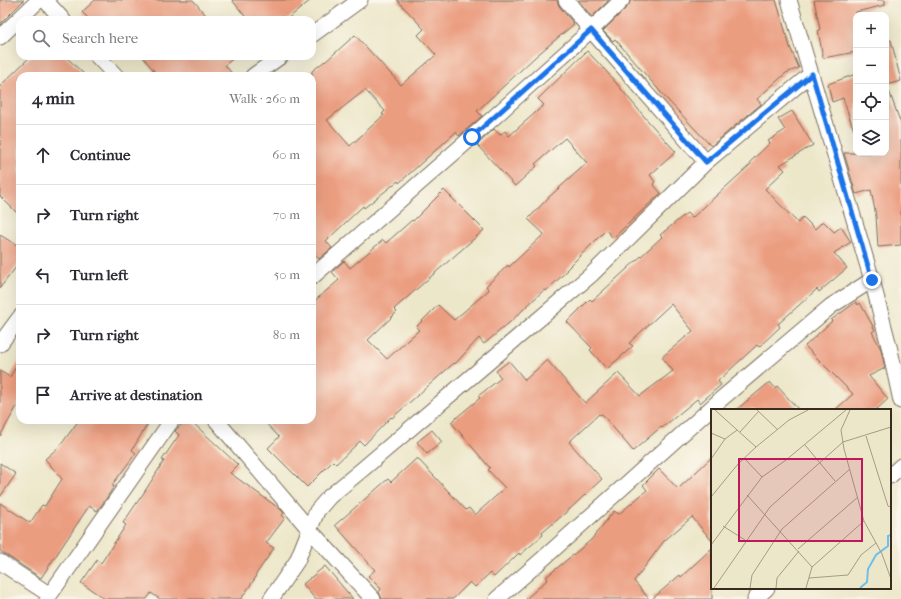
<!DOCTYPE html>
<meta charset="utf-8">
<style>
:root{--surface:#fff;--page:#f7f7f7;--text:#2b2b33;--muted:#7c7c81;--line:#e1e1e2}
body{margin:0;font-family:"IM FELL French Canon",serif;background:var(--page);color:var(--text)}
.controls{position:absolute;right:12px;top:12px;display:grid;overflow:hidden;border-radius:8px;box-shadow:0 4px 16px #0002}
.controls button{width:36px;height:36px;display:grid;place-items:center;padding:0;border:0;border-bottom:1px solid var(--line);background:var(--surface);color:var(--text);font:20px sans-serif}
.stop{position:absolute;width:12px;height:12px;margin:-9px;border:3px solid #1a73e8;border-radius:50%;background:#fff}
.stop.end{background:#1a73e8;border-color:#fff;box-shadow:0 1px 4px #0008}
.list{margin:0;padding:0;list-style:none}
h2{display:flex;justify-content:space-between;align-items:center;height:52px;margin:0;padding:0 16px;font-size:17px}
h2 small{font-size:13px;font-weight:400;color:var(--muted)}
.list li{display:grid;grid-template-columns:26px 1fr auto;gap:12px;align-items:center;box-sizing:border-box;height:60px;padding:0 16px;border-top:1px solid var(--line)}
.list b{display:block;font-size:15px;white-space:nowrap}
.list em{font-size:13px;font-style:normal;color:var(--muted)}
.icon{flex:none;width:22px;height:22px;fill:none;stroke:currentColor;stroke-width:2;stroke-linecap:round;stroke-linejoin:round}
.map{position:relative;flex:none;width:901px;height:599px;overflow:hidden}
.search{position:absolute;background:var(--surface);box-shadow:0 4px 16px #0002;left:16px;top:16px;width:300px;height:44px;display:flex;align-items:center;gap:10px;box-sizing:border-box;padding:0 14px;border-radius:12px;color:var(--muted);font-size:15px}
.panel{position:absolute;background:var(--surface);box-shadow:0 4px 16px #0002;left:16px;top:72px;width:300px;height:352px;border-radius:12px}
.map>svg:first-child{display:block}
.building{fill:#eb9d80;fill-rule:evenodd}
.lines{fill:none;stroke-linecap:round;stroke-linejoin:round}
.minor-casing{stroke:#796c5a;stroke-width:17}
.minor{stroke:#fff;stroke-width:15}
.route{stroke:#1a73e8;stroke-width:5}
.inset-river{fill:none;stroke:#70bfeb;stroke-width:2}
.inset-road{fill:none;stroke:#a69b85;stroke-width:1}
.view{fill:#c2185b;fill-opacity:0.15;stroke:#c2185b;stroke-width:2}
.inset-edge{fill:none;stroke:#3b2a1e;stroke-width:2}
</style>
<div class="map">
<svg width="901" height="599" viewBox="0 0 901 599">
<rect width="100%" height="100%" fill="#fbf7ec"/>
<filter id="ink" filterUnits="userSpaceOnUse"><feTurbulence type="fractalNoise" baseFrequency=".025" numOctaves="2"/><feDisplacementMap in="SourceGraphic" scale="8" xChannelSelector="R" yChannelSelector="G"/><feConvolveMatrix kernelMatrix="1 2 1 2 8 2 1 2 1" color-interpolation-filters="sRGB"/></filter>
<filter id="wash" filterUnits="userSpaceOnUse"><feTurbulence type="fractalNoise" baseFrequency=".012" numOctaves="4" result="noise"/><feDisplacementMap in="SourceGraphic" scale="16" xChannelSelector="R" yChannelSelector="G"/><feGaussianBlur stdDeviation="0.9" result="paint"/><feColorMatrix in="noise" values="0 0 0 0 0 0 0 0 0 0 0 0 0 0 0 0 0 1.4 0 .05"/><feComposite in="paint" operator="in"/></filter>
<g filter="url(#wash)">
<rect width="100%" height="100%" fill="#ede7ca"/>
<g id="blocks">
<path class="building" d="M 0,0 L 24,0 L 0,24 Z
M 95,0 L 193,0 L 210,20 L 90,20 L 82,12 Z
M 232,0 L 311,0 L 286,20 L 248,20 Z
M 397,0 L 557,0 L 559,6 L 574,24 L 535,57 L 477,111 L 482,116 L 459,136 L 456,132 L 399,183 L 398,181 L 364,208 L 363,206 L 326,241 L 332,248 L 319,259 L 313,252 L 312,254 L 312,71 L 325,61 L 325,62 L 355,35 L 401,85 L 436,55 L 418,35 L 424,29 ZM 365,90 L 385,111 L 382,114 L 384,115 L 350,146 L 327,120 Z
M 578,0 L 609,0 L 592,17 Z
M 631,0 L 776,0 L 790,47 L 799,68 L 786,73 L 757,99 L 761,104 L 711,146 L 664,96 L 615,39 L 613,41 L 603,31 L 628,6 Z
M 814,0 L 885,0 L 885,5 L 856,12 L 856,52 L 823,58 L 818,30 L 820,29 Z
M 891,40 L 901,81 L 886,85 L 886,41 Z
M 587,51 L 606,71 L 648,121 L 676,152 L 650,175 L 655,182 L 653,184 L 661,193 L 613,238 L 606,230 L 566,270 L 567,271 L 546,291 L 544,290 L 509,323 L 484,344 L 479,338 L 455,364 L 454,363 L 392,418 L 391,417 L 364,445 L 360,441 L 336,464 L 333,461 L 307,487 L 268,448 L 279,437 L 263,420 L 312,420 L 312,303 L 339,280 L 332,272 L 344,261 L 350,268 L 383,240 L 386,243 L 412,220 L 413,221 L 444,190 L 484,230 L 394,309 L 397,312 L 368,340 L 387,359 L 419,330 L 416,327 L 438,305 L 454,320 L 489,290 L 486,286 L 508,265 L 509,267 L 544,234 L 528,219 L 549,197 L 587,163 L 565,138 L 535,164 L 537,166 L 515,186 L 477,145 L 494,129 L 500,135 L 505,131 L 509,136 L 544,105 L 538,99 Z
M 31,56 L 65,56 L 86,76 L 20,76 L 20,216 L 0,196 L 0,86 Z
M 142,56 L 236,56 L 225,65 L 234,76 L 158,76 Z
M 856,74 L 856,130 L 854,131 L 843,98 L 832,102 L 828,84 Z
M 886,88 L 888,88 L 901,124 L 901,245 L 878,247 L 876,216 L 871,190 L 856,194 L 844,153 L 886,153 Z
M 792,111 L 813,145 L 780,165 L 785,170 L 765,189 L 798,223 L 803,217 L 815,229 L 823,221 L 834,232 L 841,227 L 851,242 L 834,253 L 847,268 L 819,292 L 817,289 L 778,324 L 780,327 L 759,347 L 757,345 L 718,381 L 721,385 L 700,403 L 697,399 L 662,428 L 661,427 L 633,451 L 602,414 L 600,415 L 599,414 L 569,442 L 602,479 L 571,508 L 542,533 L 543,535 L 520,555 L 519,553 L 494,577 L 490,573 L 475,587 L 470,582 L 453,599 L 382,599 L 379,592 L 381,589 L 368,576 L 375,570 L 335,525 L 388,479 L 391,482 L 417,458 L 466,510 L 469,508 L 475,515 L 505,488 L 488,470 L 490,468 L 451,422 L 480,398 L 478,396 L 501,378 L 496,371 L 509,361 L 525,380 L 547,360 L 585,403 L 618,373 L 640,396 L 673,371 L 662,357 L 693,331 L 671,304 L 629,343 L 633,346 L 607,369 L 590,350 L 592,348 L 567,322 L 590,299 L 592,301 L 662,237 L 660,235 L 687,213 L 692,218 L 751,164 L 750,162 L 770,143 L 768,141 L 785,130 L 778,119 Z
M 0,235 L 20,247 L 20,262 L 0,288 Z
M 856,302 L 858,305 L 860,303 L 875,330 L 872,332 L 881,349 L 885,368 L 869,376 L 888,399 L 876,410 L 835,410 L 853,394 L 805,346 L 832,321 L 831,320 Z
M 20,360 L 20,401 L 0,436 L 0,371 L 10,377 Z
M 770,382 L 775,388 L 777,386 L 799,410 L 736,410 Z
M 79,420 L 150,420 L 132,450 L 136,453 L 112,485 L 114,486 L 106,499 L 97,511 L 89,506 L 41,578 L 0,551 L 0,503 L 30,523 L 42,505 L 45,506 L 62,479 L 45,459 L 60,446 Z
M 186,420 L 190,420 L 238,465 L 230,473 L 280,509 L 284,513 L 282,515 L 285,518 L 266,543 L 274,548 L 255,576 L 256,577 L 241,599 L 160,599 L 151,593 L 147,599 L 105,599 L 81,583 L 97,560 L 101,563 L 126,525 L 123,523 L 145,491 L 164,461 L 162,460 L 179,435 L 175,431 Z
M 432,430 L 442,442 L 427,454 L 417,442 Z
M 712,457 L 712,541 L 692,517 L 664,541 L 634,581 L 649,599 L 526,599 L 548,579 L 546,577 L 591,540 L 614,511 L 619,514 L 647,490 L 643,485 L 659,469 L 678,489 Z
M 0,463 L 16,474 L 0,497 Z
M 712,548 L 712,599 L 652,599 L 680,575 L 681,577 Z
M 325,566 L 353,599 L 315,599 L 303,584 Z"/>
</g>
</g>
<g filter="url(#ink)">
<use href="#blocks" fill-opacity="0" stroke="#796c5a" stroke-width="1"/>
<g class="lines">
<g class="minor-casing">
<path id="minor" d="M 45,0 L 63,20
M 566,0 L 591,30 L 706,162
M 789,0 L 872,280 L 890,350 L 901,401
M 312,35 L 360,0
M 0,37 L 39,0
M 97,56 L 116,76
M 253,76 L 281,56
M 312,277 L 472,137 L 591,30 L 622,0
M 0,344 L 20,317
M 216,420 L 309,529 L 373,599
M 890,476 L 901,466
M 0,562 L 50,595
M 47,599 L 172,420
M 271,599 L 297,561 L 317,511 L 329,497 L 364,468 L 592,274 L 706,162 L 811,74
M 497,599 L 545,557 L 720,400 L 831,306 L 872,280
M 755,599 L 767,588"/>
</g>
<use href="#minor" class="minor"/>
</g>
</g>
<g class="lines" filter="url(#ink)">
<path class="route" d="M 472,137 L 591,30 L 706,162 L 812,74 L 872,280"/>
</g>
<g transform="translate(711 409)">
<rect width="180" height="180" fill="#ede7ca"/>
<path class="inset-river" d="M 149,179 L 156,173 L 157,160 L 165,146 L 177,137 L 177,127 L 180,126"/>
<path class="inset-road" d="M 4,1 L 45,38M 46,1 L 67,21M 139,1 L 130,21 L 133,40 L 153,112 L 171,145 L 180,170M 29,23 L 48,2M 0,24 L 14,30M 155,27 L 177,97 L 180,98M 94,36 L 124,72M 33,49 L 51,68M 0,50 L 14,30 L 26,21M 36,86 L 101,158M 0,88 L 27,55 L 45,38 L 78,11 L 97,1M 12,117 L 34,131M 0,136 L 51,68 L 75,51 L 135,1M 87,140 L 147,88M 98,169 L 137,166 L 150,146 L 165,134M 3,179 L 59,98 L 132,33 L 180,18M 39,179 L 41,166 L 71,120 L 139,60M 65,179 L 66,169 L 88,142M 95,179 L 101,158 L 153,112"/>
<path class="view" d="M 28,50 L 151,50 L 151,132 L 28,132 Z"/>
<rect width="180" height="180" class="inset-edge"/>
</g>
</svg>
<div class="controls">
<button>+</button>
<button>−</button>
<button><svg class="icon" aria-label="locate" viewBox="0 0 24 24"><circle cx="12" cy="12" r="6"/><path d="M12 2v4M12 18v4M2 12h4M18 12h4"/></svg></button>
<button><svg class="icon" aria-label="layers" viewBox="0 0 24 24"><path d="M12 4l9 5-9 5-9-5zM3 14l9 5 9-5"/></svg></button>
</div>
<div class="stop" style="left:472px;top:137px"></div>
<div class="stop end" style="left:872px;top:280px"></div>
<div class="search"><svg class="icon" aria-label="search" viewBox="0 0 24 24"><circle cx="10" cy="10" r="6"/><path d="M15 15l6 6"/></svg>Search here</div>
<section class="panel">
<h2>4 min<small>Walk · 260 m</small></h2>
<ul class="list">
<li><svg class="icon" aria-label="ahead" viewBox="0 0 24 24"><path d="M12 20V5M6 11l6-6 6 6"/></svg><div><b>Continue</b></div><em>60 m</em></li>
<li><svg class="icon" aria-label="right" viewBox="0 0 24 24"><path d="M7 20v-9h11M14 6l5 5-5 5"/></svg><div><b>Turn right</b></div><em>70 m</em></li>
<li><svg class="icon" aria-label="left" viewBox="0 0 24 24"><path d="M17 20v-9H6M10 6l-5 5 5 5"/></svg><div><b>Turn left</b></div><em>50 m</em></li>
<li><svg class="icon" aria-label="right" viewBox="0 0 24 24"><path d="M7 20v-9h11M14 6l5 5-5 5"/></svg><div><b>Turn right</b></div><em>80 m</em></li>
<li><svg class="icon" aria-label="arrive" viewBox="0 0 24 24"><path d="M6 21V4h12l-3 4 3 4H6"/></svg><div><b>Arrive at destination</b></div></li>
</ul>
</section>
</div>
